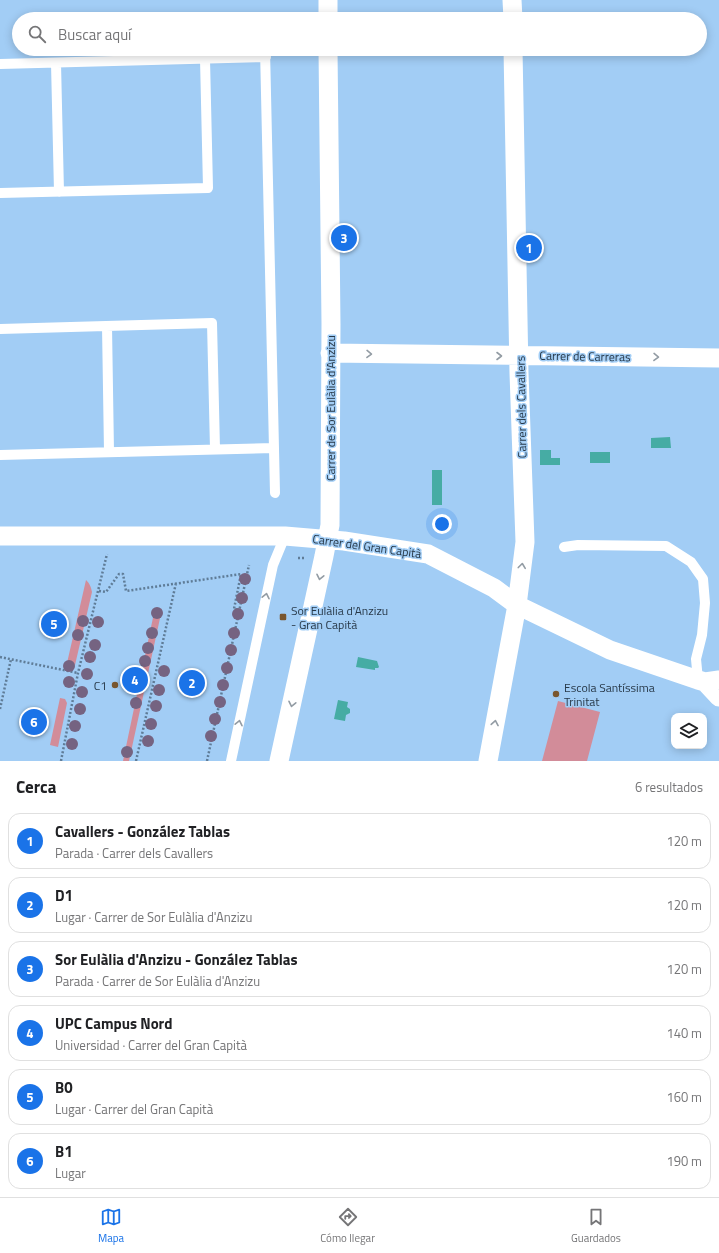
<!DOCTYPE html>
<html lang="es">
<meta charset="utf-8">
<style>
:root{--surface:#fff;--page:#f6f6f6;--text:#202124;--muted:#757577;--line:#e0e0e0;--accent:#1a73e8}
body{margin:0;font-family:"Titillium Web",sans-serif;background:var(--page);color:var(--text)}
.controls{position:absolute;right:12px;bottom:12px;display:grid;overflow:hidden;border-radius:8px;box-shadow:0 2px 10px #0003}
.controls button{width:36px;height:36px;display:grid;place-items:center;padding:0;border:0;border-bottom:1px solid var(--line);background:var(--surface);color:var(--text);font:20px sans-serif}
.you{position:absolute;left:442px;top:524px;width:14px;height:14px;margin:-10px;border:3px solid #fff;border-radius:50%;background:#1a73e8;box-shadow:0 0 0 6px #1a73e833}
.badge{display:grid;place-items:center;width:26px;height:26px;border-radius:50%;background:var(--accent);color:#fff;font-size:13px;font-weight:700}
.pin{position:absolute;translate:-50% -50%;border:2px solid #fff;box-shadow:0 1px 4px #0006}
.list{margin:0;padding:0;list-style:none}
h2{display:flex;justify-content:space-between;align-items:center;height:52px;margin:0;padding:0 16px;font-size:17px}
h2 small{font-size:13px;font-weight:400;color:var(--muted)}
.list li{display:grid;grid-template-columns:26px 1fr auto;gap:12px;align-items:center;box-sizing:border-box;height:56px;margin:0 8px 8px;padding:0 8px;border:1px solid var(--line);border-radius:12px}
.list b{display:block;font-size:15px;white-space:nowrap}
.list p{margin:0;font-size:13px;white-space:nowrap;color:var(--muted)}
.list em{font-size:13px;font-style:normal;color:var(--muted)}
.icon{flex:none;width:22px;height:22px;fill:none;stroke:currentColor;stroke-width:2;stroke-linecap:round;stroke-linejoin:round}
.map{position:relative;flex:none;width:719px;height:761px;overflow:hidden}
.search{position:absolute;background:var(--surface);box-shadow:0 2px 10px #0003;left:12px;right:12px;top:12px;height:44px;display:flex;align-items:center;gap:10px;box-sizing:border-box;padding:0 14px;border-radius:22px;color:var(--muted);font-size:15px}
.sheet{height:436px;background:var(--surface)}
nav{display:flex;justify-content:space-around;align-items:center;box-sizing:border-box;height:56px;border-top:1px solid var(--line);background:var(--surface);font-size:11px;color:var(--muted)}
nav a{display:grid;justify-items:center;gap:2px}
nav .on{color:var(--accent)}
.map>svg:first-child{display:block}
.green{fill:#d28c99}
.water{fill:#46aca4}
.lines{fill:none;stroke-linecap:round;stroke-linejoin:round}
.path{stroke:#5f7c97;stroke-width:2.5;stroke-dasharray:2 2;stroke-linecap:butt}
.lane{stroke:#fff;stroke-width:10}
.street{stroke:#fff;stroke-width:19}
.tree{fill:#756381}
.oneway{stroke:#939ca4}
.poi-dot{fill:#79562e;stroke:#a2cdf5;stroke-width:1.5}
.labels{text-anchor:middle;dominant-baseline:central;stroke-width:3;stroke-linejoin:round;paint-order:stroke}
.street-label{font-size:12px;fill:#273848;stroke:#a2cdf5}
.poi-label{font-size:12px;fill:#273848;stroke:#a2cdf5;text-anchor:start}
</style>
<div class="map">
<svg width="719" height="761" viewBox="0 0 719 761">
<rect width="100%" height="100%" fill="#a2cdf5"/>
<path class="green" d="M 86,580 C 90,584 91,587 92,592 L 75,665 L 67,663 Z
M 155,608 L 162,609 L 129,761 L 123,761 Z
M 60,698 L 65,699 L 67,703 L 58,747 L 50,745 Z
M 558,701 L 600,712 L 587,761 L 542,761 Z"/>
<path class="water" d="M 670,437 L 671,448 L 651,448 L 651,438 Z
M 540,450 L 551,450 L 551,458 L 560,458 L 560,465 L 540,465 Z
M 590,452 L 610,452 L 610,463 L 590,463 Z
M 432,470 L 442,470 L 442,505 L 432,505 Z
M 358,657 L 377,661 L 379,667 L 378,668 L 375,668 L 375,670 L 356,667 Z
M 338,700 L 348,702 L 347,707 L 350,709 L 350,713 L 346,715 L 345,721 L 334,719 Z"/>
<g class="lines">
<path class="path" d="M 298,558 L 304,558
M 99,591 L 106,592 L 119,574 L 123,574 L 126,591 L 241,574 L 234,609 L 240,610
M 0,657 L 78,673
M 0,709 L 11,659
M 61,761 L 78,673 L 107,554
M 136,761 L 176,583
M 207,761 L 249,565"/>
<path class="lane" d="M 265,49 L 275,493
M 56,63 L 59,192
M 0,64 L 266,57
M 0,193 L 208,188 L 205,59
M 107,326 L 109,452
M 0,329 L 212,323 L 215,449
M 0,455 L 274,448
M 564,547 L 578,545 L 666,546 L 691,562 L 703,579 L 705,603 L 702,635 L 696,659 L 698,680
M 231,761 L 273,565 L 285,536"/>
<path class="street" d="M 328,0 L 328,19
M 512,0 L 513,19
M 330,353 L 719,358
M 0,536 L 285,536 L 344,541 L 428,554 L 494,588 L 517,605 L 610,650 L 698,680 L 705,682 L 719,680
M 705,682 L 719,697
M 279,761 L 324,556 L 330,525 L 331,324 L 328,49
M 488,761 L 517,605 L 525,542 L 519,373 L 513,49"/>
</g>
<g class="tree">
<circle cx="245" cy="579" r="6"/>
<circle cx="242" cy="598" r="6"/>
<circle cx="157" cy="613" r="6"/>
<circle cx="238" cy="614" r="6"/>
<circle cx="83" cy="621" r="6"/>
<circle cx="98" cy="622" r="6"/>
<circle cx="152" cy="633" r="6"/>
<circle cx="234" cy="633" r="6"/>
<circle cx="78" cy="635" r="6"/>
<circle cx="95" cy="645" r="6"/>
<circle cx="148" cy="648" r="6"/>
<circle cx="231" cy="650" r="6"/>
<circle cx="90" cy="657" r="6"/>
<circle cx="145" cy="661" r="6"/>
<circle cx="69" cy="666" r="6"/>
<circle cx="227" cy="668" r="6"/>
<circle cx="164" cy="671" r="6"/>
<circle cx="87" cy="674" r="6"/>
<circle cx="69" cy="682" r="6"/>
<circle cx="140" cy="685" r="6"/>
<circle cx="223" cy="685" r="6"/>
<circle cx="159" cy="690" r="6"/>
<circle cx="82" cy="692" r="6"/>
<circle cx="220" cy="702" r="6"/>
<circle cx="136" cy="703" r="6"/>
<circle cx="156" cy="706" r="6"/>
<circle cx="80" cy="709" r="6"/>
<circle cx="215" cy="719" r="6"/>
<circle cx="151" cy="724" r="6"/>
<circle cx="75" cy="726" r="6"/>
<circle cx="211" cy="736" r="6"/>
<circle cx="148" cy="741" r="6"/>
<circle cx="72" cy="744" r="6"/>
<circle cx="127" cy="752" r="6"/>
</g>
<defs><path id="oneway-chevron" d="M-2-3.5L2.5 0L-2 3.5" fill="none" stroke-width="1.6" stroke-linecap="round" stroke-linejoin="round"/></defs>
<g class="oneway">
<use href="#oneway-chevron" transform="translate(369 354) rotate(1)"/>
<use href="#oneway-chevron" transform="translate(499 356)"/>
<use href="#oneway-chevron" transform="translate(656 357) rotate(1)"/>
<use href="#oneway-chevron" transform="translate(522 566) rotate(-83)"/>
<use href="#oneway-chevron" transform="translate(320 577) rotate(102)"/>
<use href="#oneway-chevron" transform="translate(266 596) rotate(-78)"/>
<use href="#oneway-chevron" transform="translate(292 704) rotate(102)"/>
<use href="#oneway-chevron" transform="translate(239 723) rotate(-78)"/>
<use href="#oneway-chevron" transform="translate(495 723) rotate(-80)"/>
</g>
<g class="poi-dot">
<rect x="279" y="613" width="8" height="8" rx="2"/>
<circle cx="115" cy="685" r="4"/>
<circle cx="556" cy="694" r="4"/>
</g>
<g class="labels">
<g class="street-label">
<text transform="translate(585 356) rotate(1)">Carrer de Carreras</text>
<text transform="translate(521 407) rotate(-91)">Carrer dels Cavallers</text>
<text transform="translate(330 408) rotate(-90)">Carrer de Sor Eulàlia d'Anzizu</text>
<text transform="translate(367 546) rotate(8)">Carrer del Gran Capità</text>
</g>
<g class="poi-label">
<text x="291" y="610">Sor Eulàlia d'Anzizu<tspan x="291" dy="14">- Gran Capità</tspan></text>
<text x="107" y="685" text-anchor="end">C1</text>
<text x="564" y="687">Escola Santíssima<tspan x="564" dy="14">Trinitat</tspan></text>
</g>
</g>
</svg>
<div class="controls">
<button><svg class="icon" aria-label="layers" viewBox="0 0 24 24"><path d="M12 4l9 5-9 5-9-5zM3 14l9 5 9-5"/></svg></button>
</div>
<div class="you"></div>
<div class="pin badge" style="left:529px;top:248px">1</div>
<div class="pin badge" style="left:192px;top:683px">2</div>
<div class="pin badge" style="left:344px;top:238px">3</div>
<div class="pin badge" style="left:135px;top:680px">4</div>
<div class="pin badge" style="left:54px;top:624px">5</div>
<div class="pin badge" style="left:34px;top:722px">6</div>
<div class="search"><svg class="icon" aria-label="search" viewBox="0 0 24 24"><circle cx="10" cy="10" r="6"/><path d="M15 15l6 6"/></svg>Buscar aquí</div>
</div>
<section class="sheet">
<h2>Cerca<small>6 resultados</small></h2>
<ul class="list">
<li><span class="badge">1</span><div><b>Cavallers - González Tablas</b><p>Parada · Carrer dels Cavallers</p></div><em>120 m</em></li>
<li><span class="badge">2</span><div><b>D1</b><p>Lugar · Carrer de Sor Eulàlia d'Anzizu</p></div><em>120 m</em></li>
<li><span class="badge">3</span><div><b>Sor Eulàlia d'Anzizu - González Tablas</b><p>Parada · Carrer de Sor Eulàlia d'Anzizu</p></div><em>120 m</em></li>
<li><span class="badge">4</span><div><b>UPC Campus Nord</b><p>Universidad · Carrer del Gran Capità</p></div><em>140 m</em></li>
<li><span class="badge">5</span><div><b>B0</b><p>Lugar · Carrer del Gran Capità</p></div><em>160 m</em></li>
<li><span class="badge">6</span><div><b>B1</b><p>Lugar</p></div><em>190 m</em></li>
</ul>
</section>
<nav>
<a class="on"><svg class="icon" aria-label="map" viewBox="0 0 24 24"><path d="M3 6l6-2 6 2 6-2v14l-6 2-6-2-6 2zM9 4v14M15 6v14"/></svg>Mapa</a>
<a><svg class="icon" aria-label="directions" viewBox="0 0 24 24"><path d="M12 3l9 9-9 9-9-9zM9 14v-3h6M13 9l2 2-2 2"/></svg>Cómo llegar</a>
<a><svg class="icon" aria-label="saved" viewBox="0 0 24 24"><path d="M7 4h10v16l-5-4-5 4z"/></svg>Guardados</a>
</nav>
